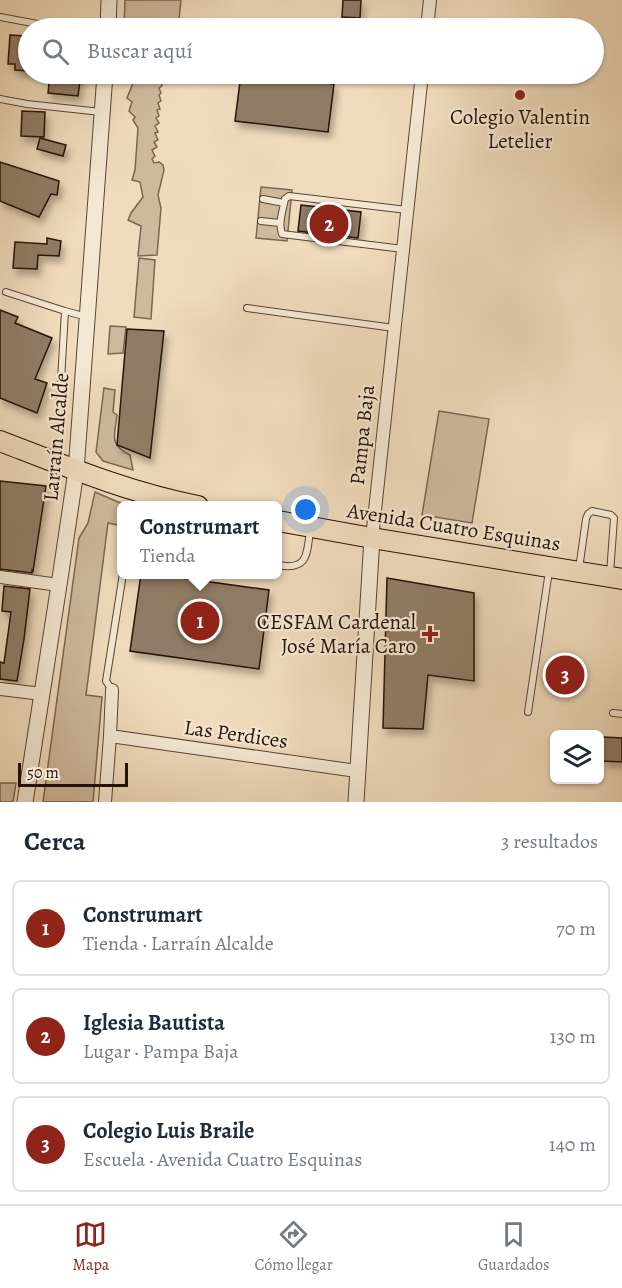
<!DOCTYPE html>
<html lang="es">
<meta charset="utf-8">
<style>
:root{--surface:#fff;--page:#f6f6f7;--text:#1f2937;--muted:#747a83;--line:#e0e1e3;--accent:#8f2418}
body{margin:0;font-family:Alegreya,serif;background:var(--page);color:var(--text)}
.controls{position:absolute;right:18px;bottom:18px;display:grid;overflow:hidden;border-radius:9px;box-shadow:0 2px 4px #0004}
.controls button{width:54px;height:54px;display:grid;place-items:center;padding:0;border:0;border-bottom:2px solid var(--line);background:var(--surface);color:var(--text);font:30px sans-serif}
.scale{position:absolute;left:18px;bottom:15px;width:110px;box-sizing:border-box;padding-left:6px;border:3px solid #271208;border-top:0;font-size:16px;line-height:21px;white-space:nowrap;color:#271208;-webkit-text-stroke:4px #f5e8d3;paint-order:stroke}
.you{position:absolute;left:306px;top:510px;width:21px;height:21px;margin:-15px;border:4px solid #fff;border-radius:50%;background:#1a73e8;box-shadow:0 0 0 9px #1a73e833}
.badge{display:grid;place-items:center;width:39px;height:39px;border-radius:50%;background:var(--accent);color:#fff;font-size:20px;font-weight:700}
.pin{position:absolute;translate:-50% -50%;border:3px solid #fff;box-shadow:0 2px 6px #0006}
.popup{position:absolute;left:117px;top:501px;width:165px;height:78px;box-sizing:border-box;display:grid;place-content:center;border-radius:9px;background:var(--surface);filter:drop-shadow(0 2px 4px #0005);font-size:20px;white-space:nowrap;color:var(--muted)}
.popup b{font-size:22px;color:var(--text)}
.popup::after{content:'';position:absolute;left:50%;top:100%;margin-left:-12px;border:12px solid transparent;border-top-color:var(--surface)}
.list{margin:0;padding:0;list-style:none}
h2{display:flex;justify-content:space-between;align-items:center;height:78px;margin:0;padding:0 24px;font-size:26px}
h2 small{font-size:20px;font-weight:400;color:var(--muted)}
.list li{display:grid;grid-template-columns:39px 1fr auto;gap:18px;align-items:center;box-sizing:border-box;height:96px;margin:0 12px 12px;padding:0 12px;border:2px solid var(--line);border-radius:9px}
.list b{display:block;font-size:22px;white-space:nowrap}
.list p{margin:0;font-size:20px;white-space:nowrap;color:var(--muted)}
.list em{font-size:20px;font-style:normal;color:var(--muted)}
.icon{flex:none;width:33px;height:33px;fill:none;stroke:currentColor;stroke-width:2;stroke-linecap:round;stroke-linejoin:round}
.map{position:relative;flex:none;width:622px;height:802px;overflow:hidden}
.search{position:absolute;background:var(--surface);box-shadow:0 2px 4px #0004;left:18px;right:18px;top:18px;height:66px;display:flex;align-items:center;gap:15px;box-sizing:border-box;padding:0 21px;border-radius:33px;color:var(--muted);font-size:22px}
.sheet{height:402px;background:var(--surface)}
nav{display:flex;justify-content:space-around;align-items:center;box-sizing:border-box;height:84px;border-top:2px solid var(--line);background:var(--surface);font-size:16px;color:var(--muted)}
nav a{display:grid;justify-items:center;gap:3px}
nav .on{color:var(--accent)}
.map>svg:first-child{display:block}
.green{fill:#ceb99d;stroke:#7a6652;stroke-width:1.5}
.building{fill:#907b66;stroke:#271208;stroke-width:1.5;filter:url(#shadow)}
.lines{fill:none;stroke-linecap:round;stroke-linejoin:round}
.service-casing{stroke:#594435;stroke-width:8}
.minor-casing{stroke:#594435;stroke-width:14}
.tertiary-casing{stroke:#594435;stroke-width:17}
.primary-casing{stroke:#271208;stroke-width:22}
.service{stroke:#f5e8d3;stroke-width:6}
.minor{stroke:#f5e8d3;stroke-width:12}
.tertiary{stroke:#f5e8d3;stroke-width:15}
.primary{stroke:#f0dbbc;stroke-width:20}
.poi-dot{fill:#8f2418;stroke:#f5e8d3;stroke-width:2}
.labels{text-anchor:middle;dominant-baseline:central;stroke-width:4.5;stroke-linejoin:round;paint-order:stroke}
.poi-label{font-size:21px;fill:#271208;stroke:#f5e8d3}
.street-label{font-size:21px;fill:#271208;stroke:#f5e8d3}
</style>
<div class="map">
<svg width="622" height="802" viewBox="0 0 622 802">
<defs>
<filter id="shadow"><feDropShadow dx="3.5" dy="6" stdDeviation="3" flood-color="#0004"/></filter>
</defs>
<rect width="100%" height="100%" fill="#f0dbbc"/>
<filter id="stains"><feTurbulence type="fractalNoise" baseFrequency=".00333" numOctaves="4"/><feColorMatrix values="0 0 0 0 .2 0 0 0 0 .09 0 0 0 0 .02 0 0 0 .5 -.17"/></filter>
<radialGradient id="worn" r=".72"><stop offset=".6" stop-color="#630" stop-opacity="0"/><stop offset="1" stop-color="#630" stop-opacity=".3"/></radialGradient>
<path class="green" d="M 125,0 L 181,0 L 178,28 L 124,28 Z
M 129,74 L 161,74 L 163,78 L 160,79 L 162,86 L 159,88 L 161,93 L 159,95 L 161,101 L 158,103 L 160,109 L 157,110 L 159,116 L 156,118 L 159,123 L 155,126 L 158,132 L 155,133 L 158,140 L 154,142 L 157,147 L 152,150 L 155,156 L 152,159 L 154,163 L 159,162 L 163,165 L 164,170 L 158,195 L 161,208 L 157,255 L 138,256 L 141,226 L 128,220 L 131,213 L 143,197 L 140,182 L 132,180 L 135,170 L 138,128 L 133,120 L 135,117 L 129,111 L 132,102 L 127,98 L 135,78 Z
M 261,187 L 292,190 L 287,241 L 256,238 Z
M 139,258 L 155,260 L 151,319 L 134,317 Z
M 110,326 L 126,327 L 123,353 L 108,354 Z
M 104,388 L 115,390 L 113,412 L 117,415 C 115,436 108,444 130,455 L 133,470 L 103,461 L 96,452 Z
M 439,411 L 489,419 L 472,523 L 422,515 Z
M 95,492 L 125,505 L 122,506 L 122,526 L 108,523 L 86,695 L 102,697 L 93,802 L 43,802 L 79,538 L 88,523 Z
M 0,783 L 16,783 L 13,802 L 0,802 Z"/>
<path class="building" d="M 343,0 L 361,0 L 360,18 L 342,17 Z
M 10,35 L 26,36 L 26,42 L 28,42 L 28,71 L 15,70 L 15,64 L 8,64 Z
M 50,74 L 81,74 L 78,96 L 48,93 Z
M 241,74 L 251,74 L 334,84 L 328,132 L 235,121 Z
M 22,111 L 45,112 L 44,137 L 21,136 Z
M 40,138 L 66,145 L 63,156 L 37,149 Z
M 0,162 L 59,181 L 57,195 L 51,194 L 39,217 L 0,201 Z
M 301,205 L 361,212 L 358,238 L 298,231 Z
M 47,238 L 61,241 L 59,256 L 38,255 L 37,269 L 13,268 L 15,242 L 47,244 Z
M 0,310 L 18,317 L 15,323 L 52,338 L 35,379 L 47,383 L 37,413 L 0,398 Z
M 127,329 L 164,331 L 150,458 L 117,445 Z
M 0,481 L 46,486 L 33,571 L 32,570 L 32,573 L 0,569 Z
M 141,574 L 183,574 L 182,578 L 269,590 L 259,669 L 130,651 Z
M 387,578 L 474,593 L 474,681 L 428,675 L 423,729 L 383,728 Z
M 4,586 L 30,589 L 24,639 L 17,681 L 0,679 L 0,662 L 4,663 L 11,612 L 2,611 Z
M 603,737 L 622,738 L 622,762 L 603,761 Z"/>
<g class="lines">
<g class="service-casing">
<path id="service" d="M 0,17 L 59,28
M 0,99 L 27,104 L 101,112
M 263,199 L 284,203
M 261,221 L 280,223
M 403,249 L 282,234 C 278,223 283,210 285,199 L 289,196 L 407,210
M 6,292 L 65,311 L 59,415
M 247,308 L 394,328
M 65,311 L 87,317
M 278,565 C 308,571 307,554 310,530
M 579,569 L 586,519 L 588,514 L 592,511 L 611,515 L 614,518 L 610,574
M 112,690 L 106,681 L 123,574
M 528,712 L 549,571
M 613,713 L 622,714"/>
</g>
<g class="minor-casing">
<path id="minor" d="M 427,28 L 430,0
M 372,538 L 422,74
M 0,577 L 59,585
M 0,689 L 42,694
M 110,736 L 357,771
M 105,802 L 110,736 L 112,690"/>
</g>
<g class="tertiary-casing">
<path id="tertiary" d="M 108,28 L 109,0
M 25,802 L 59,585 L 76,471 L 105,74
M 356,802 L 372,538"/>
</g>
<g class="primary-casing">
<path id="primary" d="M 0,441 C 65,466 130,493 198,506
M 278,521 L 372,538 L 622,579"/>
</g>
<use href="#service" class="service"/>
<use href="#minor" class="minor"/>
<use href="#tertiary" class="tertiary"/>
<use href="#primary" class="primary"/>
</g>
<g class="poi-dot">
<circle cx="520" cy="95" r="6"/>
<path d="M427 625h6v6h6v6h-6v6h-6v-6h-6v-6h6z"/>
</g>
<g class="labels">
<g class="poi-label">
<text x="520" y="117">Colegio Valentin<tspan x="520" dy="24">Letelier</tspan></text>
<text x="416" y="622" text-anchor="end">CESFAM Cardenal<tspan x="416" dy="24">José María Caro</tspan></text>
</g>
<g class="street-label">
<text transform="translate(362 435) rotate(-84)">Pampa Baja</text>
<text transform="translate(56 437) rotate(-85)">Larraín Alcalde</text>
<text transform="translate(454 527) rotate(9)">Avenida Cuatro Esquinas</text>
<text transform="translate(236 734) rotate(8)">Las Perdices</text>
</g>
</g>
<rect width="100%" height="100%" filter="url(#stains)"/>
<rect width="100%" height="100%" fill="url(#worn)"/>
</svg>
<div class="controls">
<button><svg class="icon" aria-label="layers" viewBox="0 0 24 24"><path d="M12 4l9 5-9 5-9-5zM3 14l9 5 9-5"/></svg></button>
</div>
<div class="scale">50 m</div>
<div class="you"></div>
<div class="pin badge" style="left:200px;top:621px">1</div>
<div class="popup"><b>Construmart</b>Tienda</div>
<div class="pin badge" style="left:329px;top:224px">2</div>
<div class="pin badge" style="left:565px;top:675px">3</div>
<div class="search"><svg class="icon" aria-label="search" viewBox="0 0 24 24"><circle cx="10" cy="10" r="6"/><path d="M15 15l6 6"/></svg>Buscar aquí</div>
</div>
<section class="sheet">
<h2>Cerca<small>3 resultados</small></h2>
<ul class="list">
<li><span class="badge">1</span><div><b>Construmart</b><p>Tienda · Larraín Alcalde</p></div><em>70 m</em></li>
<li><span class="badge">2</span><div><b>Iglesia Bautista</b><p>Lugar · Pampa Baja</p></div><em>130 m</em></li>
<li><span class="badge">3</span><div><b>Colegio Luis Braile</b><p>Escuela · Avenida Cuatro Esquinas</p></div><em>140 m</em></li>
</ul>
</section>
<nav>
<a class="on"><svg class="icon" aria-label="map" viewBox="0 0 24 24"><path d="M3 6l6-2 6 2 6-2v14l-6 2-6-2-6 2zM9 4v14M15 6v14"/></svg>Mapa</a>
<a><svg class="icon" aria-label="directions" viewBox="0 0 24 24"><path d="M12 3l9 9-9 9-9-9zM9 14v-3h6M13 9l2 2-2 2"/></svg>Cómo llegar</a>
<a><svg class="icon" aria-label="saved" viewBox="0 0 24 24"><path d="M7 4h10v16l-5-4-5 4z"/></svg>Guardados</a>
</nav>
